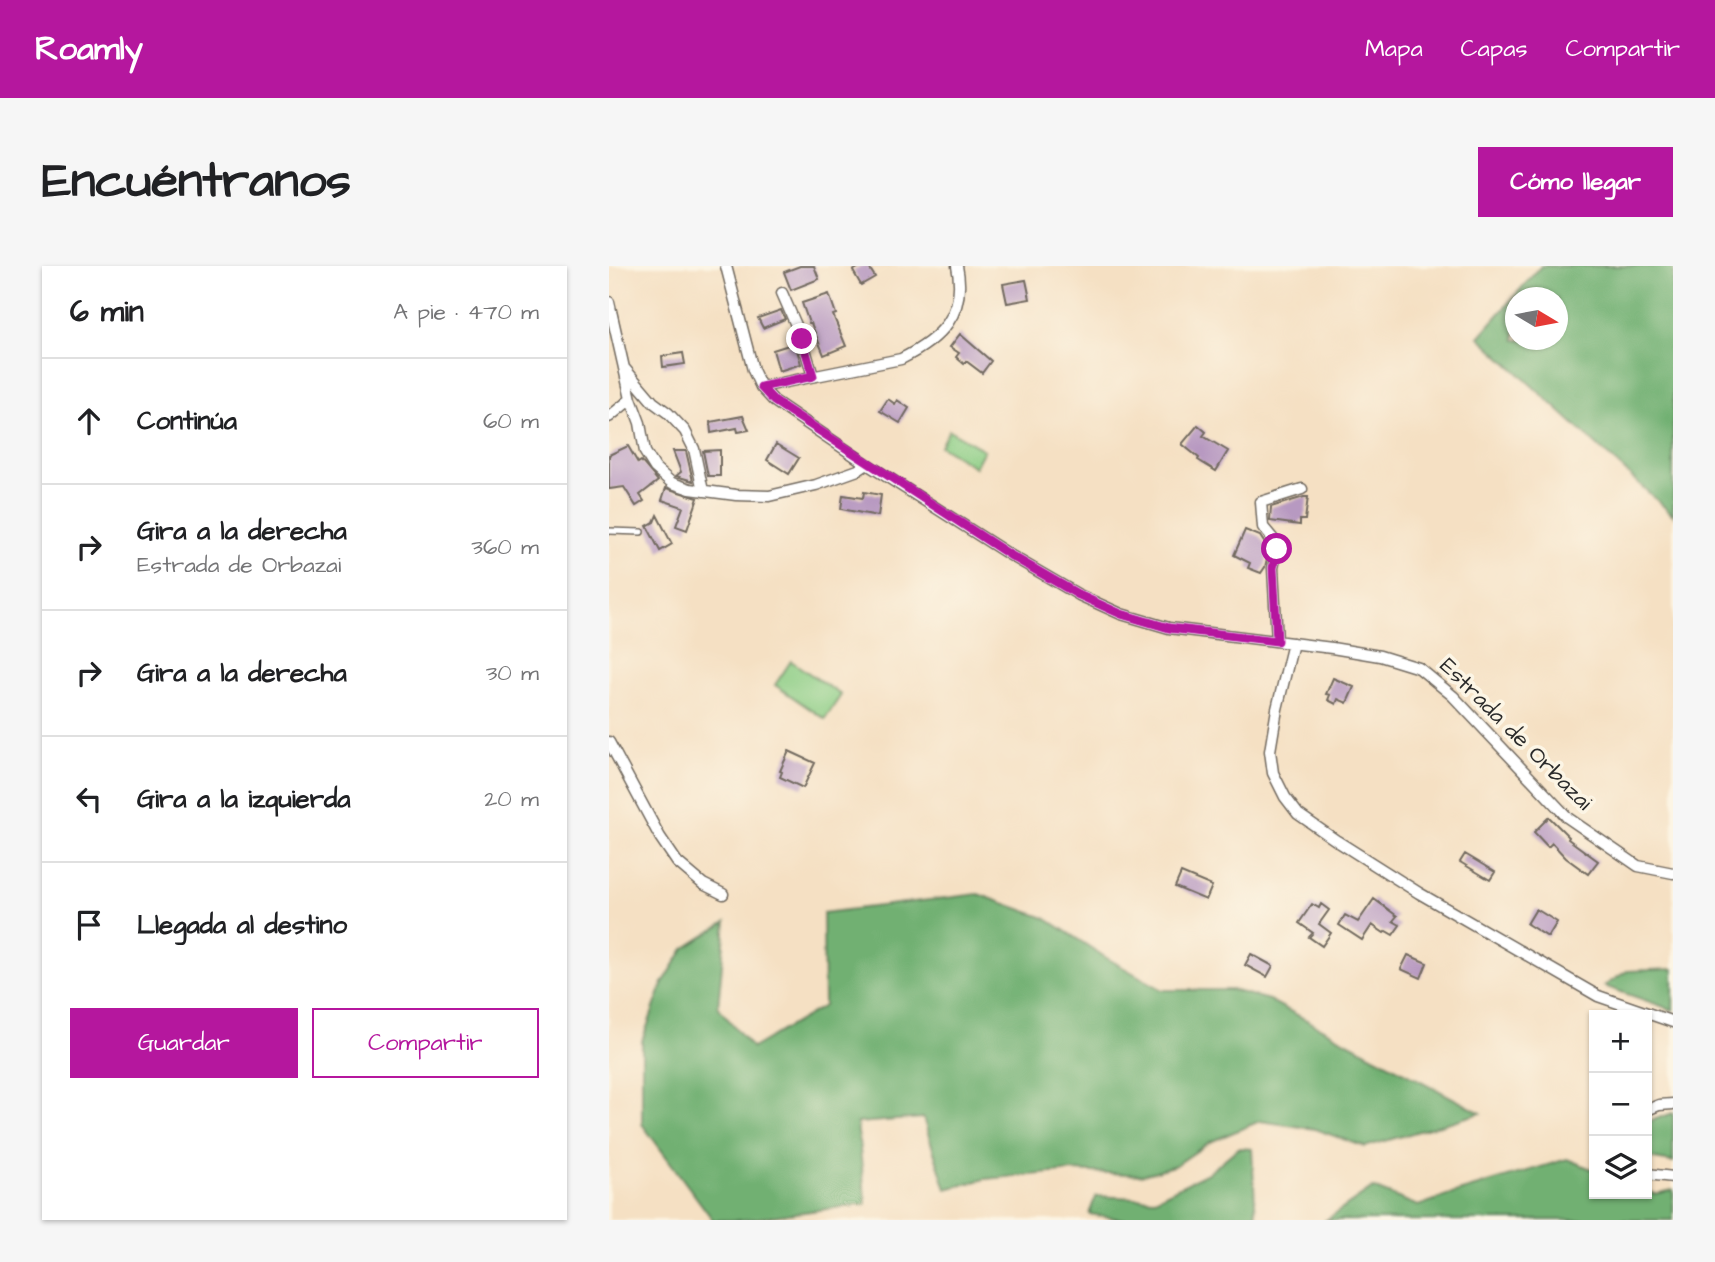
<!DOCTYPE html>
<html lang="es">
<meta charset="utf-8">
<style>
:root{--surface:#fff;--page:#f6f6f6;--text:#202124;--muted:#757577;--line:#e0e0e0;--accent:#b5179e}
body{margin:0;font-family:"Architects Daughter",sans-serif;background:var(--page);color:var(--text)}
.controls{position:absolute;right:21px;bottom:21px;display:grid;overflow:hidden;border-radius:0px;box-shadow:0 2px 5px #0004}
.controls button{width:63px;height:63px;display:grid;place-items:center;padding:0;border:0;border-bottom:2px solid var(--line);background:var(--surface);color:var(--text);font:35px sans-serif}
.compass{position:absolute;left:896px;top:21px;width:63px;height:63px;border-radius:50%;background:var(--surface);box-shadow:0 2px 5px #0004;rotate:100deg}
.stop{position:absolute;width:21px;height:21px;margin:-16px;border:5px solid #b5179e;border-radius:50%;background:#fff}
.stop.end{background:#b5179e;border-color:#fff;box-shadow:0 2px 7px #0008}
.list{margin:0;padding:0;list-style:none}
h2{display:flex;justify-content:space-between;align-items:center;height:91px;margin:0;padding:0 28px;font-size:30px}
h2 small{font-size:23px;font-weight:400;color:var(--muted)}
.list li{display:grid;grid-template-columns:46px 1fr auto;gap:21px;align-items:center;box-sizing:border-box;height:126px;padding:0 28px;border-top:2px solid var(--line)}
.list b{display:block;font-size:26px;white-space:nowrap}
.list p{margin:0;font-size:23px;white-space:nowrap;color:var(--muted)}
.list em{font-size:23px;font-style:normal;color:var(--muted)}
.actions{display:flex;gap:14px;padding:21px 28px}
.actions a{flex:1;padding:16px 0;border:2px solid var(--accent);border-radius:0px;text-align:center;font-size:24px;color:var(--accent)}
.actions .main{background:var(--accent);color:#fff}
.icon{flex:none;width:38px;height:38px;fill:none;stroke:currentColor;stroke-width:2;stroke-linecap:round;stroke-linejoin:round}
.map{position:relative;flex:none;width:1064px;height:954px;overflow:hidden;border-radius:0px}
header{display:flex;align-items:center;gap:42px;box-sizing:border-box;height:98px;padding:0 35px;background:var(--accent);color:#fff}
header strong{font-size:33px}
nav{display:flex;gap:38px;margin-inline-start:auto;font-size:24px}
.intro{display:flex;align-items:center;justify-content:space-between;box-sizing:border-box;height:168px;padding:0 42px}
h1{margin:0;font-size:49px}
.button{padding:18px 32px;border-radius:0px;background:var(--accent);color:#fff;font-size:24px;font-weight:700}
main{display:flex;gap:42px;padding:0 42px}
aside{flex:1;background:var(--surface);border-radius:0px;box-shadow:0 2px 5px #0004}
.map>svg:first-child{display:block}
.green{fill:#8ccd85;stroke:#5c7c58;stroke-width:2}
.forest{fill:#71b072;stroke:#4e6e4e;stroke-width:2;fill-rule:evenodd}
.building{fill:#b799c1}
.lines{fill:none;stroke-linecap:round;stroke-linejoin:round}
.service-casing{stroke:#726a60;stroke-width:8}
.minor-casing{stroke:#726a60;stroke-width:13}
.service{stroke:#fff;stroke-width:5}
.minor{stroke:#fff;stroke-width:10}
.route{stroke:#b5179e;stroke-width:9}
.labels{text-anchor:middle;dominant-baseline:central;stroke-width:7;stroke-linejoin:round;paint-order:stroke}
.street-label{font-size:23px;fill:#2b2b2b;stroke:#fcf5e5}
</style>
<header>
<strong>Roamly</strong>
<nav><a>Mapa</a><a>Capas</a><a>Compartir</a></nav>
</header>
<div class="intro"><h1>Encuéntranos</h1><a class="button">Cómo llegar</a></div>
<main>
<aside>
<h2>6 min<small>A pie · 470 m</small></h2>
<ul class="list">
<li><svg class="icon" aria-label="ahead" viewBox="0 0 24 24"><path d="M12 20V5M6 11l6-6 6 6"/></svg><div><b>Continúa</b></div><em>60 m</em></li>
<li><svg class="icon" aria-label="right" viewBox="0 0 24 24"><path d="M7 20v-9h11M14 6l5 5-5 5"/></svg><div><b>Gira a la derecha</b><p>Estrada de Orbazai</p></div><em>360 m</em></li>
<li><svg class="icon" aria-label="right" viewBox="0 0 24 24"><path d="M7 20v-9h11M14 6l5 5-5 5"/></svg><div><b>Gira a la derecha</b></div><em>30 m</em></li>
<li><svg class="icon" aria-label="left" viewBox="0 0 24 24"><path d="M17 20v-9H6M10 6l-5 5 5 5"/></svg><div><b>Gira a la izquierda</b></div><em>20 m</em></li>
<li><svg class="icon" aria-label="arrive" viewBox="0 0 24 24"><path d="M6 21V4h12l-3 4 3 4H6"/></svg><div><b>Llegada al destino</b></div></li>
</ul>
<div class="actions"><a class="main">Guardar</a><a>Compartir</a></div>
</aside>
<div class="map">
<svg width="1064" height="954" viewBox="0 0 1064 954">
<rect width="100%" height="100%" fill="#fcf5e5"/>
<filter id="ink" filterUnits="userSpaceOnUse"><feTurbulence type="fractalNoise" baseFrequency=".0143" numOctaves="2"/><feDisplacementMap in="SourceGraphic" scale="14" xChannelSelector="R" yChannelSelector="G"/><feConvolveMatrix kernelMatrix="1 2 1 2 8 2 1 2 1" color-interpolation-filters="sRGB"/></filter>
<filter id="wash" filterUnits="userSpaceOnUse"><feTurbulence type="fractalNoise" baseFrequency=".00686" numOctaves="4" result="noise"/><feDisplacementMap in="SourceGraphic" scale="28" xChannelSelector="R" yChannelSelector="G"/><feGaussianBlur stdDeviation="1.57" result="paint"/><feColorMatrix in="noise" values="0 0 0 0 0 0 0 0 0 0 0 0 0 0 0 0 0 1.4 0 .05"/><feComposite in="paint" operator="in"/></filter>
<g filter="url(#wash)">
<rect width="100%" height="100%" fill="#f5e0c3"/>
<path class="green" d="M 340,164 L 375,184 L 366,201 L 331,180 Z
M 182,395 L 232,429 L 216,453 L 166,419 Z"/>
<path class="forest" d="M 932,0 L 1064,0 L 1064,249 L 870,71 ZM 906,32 L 948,32 L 948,74 L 906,74 Z
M 369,628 L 436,652 L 496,691 L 554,724 L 623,724 L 660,734 L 872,847 L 756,881 L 706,863 L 651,855 L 601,876 L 567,899 L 534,909 L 465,905 L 376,913 L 337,923 L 314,852 L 248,857 L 257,938 L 133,954 L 104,954 L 33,858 L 33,775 L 54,717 L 75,683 L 117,656 L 109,741 L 143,782 L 215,740 L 214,647 Z
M 1064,703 L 1064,744 L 995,720 L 1018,705 Z
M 1064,847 L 1064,896 L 1038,892 L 1038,856 Z
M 629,882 L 643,883 L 647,954 L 518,954 L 480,948 L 487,930 L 546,933 L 599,907 Z
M 958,893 L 985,904 L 985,928 L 1038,928 L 1038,925 L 1046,928 L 1064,924 L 1064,954 L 717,954 L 764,922 L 809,940 L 846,927 Z"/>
<g id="blocks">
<path class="building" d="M 191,0 L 205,0 L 210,13 L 182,24 L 175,6 Z
M 252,0 L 259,0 L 266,11 L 252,19 L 244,5 Z
M 417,14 L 421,33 L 398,37 L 394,18 Z
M 220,28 L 227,48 L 224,49 L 237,80 L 215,89 L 202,57 L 200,57 L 193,37 Z
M 172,44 L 176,53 L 154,62 L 149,52 Z
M 351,68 L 382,95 L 373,107 L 357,95 L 355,98 L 347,91 L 350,87 L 341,81 Z
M 186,77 L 192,98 L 170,105 L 164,84 Z
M 74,87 L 76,98 L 54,101 L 53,90 Z
M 279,133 L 286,138 L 288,134 L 300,142 L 291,157 L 271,145 Z
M 134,150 L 140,164 L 129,166 L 128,162 L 102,167 L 101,156 Z
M 589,159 L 597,166 L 594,170 L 619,185 L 607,205 L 589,194 L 590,192 L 573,178 Z
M 167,178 L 190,192 L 180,208 L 158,194 Z
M 19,180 L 29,197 L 32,195 L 49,215 L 31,229 L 35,235 L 27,240 L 15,221 L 0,223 L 0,189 Z
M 111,184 L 111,210 L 99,210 L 94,185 Z
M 64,185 L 77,185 L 84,215 L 67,210 L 72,206 Z
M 57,222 L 89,232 L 78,264 L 67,260 L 74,241 L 53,234 Z
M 255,226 L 272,229 L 269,250 L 232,243 L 234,229 L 254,232 Z
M 695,231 L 699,231 L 696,254 L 691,254 L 691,259 L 661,255 L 662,241 Z
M 48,249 L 63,278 L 51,285 L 38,260 L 45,256 Z
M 636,264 L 651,270 L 660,284 L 656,301 L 652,307 L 639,302 L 641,297 L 625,289 Z
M 724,412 L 745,421 L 738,437 L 729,433 L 727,438 L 719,434 L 721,429 L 717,428 Z
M 180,485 L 206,497 L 194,522 L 171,511 L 173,506 L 171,505 Z
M 940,551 L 960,571 L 959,573 L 989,595 L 979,608 L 957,592 L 943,577 L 939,581 L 925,566 Z
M 856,588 L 886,606 L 881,614 L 851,596 Z
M 572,607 L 603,620 L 597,634 L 566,621 Z
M 765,633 L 788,650 L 784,655 L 791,659 L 784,669 L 777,665 L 775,667 L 763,659 L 753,674 L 730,659 L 736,649 L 749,656 Z
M 703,638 L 710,642 L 712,638 L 720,644 L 710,658 L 722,667 L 713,680 L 700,671 L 704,667 L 690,657 Z
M 927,643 L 948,656 L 939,671 L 918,658 Z
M 642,688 L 664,700 L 658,711 L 636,699 Z
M 799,689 L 818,697 L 812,712 L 792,703 Z"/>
</g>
</g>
<g filter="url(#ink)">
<use href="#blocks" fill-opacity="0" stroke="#726a60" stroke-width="2"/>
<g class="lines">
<g class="service-casing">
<path id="service" d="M 0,265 L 32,266"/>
</g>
<g class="minor-casing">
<path id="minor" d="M 117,0 L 144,104 L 152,121 L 165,135 L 258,198 L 401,289 L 470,329 L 512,348 L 560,362 L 723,382 L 771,390 L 810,402 L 844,430 L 959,552 L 1029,600 L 1064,607
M 173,27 L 193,73 L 204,110
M 0,36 L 22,133 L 0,151
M 16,103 L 44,136 L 59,147 L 76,165 L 85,183 L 94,225
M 152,121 L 292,93 C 332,73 358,48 348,0
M 22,133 L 31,157 L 36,186 L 46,202 L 63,217 L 81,223 L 127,229 L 160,230 L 207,219 L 249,204 L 258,198
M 668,375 L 664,302 L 668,283 L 664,273 L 654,261 L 652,236 L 693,223
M 684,377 L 668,443 L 661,485 L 664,507 L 676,531 L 689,548 L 728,575 L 810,627 L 989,730 L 1064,756
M 0,476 L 51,571 L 68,596 L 94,618 L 114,628
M 1038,844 L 1050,839 L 1064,838
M 1038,908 L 1064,911"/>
</g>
<use href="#service" class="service"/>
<use href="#minor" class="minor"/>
</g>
</g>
<g class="lines" filter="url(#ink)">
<path class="route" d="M 193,73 L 204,110 L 152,121 L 165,135 L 401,289 L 470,329 L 512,348 L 560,362 L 668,375 L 664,302 L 668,283"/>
</g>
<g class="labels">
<g class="street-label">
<text transform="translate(907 468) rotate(45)">Estrada de Orbazai</text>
</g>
</g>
</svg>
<div class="controls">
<button>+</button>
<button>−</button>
<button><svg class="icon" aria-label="layers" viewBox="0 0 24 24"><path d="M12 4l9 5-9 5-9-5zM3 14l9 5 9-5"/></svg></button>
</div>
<svg class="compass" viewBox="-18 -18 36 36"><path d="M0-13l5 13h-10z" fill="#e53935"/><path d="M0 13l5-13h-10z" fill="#757577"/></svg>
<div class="stop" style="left:668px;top:283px"></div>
<div class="stop end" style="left:193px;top:73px"></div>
</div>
</main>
